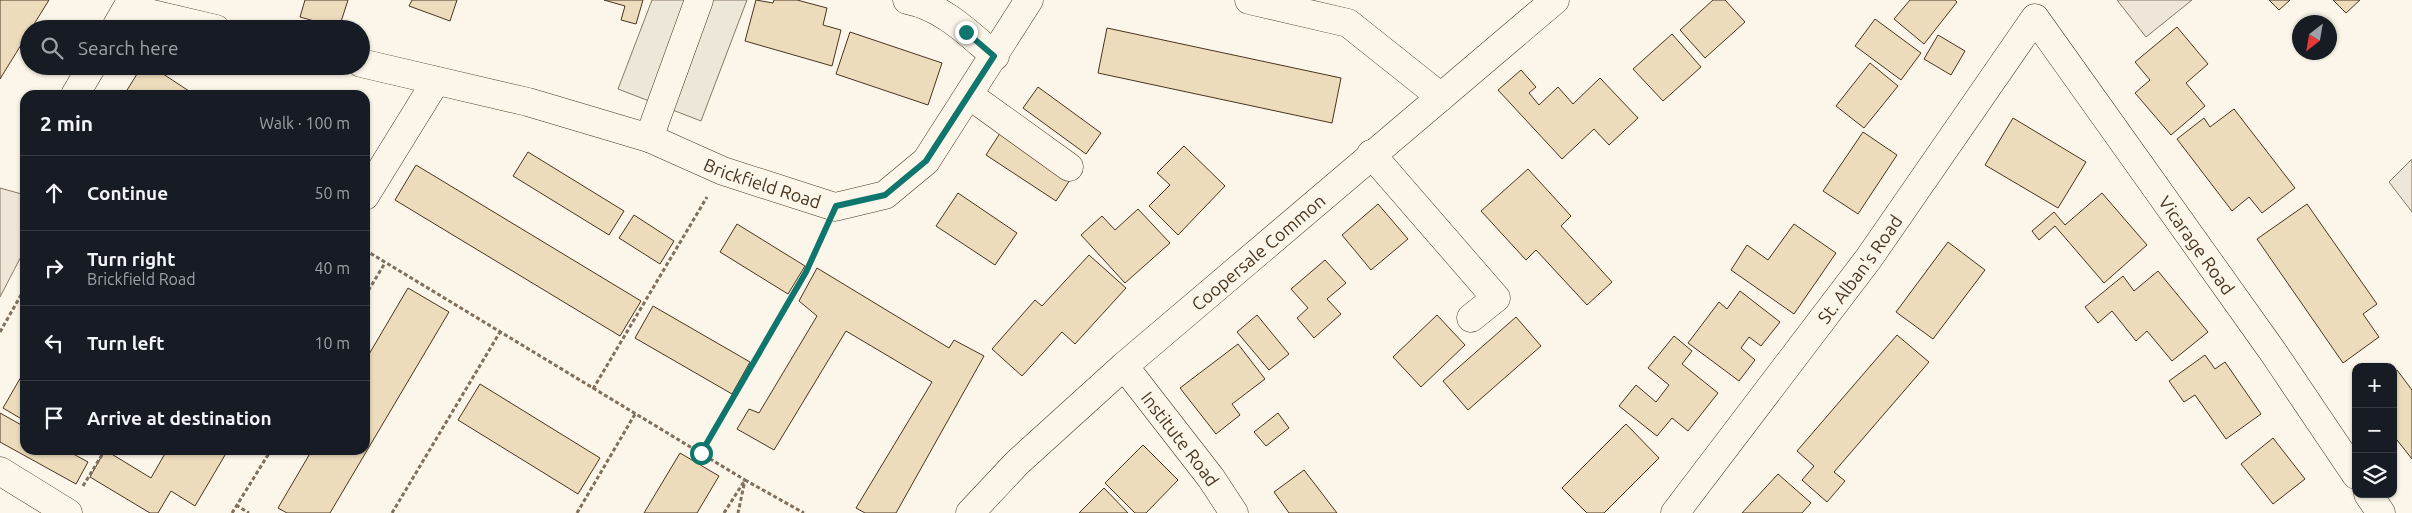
<!DOCTYPE html>
<meta charset="utf-8">
<style>
:root{--surface:#171b24;--page:#20242c;--text:#f1f3f6;--muted:#9ea1a6;--line:#363941}
body{margin:0;font-family:Ubuntu,sans-serif;background:var(--page);color:var(--text)}
.controls{position:absolute;right:15px;bottom:15px;display:grid;overflow:hidden;border-radius:10px;box-shadow:0 1px 4px #0004}
.controls button{width:45px;height:45px;display:grid;place-items:center;padding:0;border:0;border-bottom:1px solid var(--line);background:var(--surface);color:var(--text);font:25px sans-serif}
.compass{position:absolute;left:2292px;top:15px;width:45px;height:45px;border-radius:50%;background:var(--surface);box-shadow:0 1px 4px #0004;rotate:211deg}
.stop{position:absolute;width:15px;height:15px;margin:-11px;border:4px solid #0f766e;border-radius:50%;background:#fff}
.stop.end{background:#0f766e;border-color:#fff;box-shadow:0 1px 5px #0008}
.list{margin:0;padding:0;list-style:none}
h2{display:flex;justify-content:space-between;align-items:center;height:65px;margin:0;padding:0 20px;font-size:21px}
h2 small{font-size:16px;font-weight:400;color:var(--muted)}
.list li{display:grid;grid-template-columns:32px 1fr auto;gap:15px;align-items:center;box-sizing:border-box;height:75px;padding:0 20px;border-top:1px solid var(--line)}
.list b{display:block;font-size:19px;white-space:nowrap}
.list p{margin:0;font-size:16px;white-space:nowrap;color:var(--muted)}
.list em{font-size:16px;font-style:normal;color:var(--muted)}
.icon{flex:none;width:28px;height:28px;fill:none;stroke:currentColor;stroke-width:2;stroke-linecap:round;stroke-linejoin:round}
.map{position:relative;flex:none;width:2412px;height:513px;overflow:hidden}
.search{position:absolute;background:var(--surface);box-shadow:0 1px 4px #0004;left:20px;top:20px;width:350px;height:55px;display:flex;align-items:center;gap:12px;box-sizing:border-box;padding:0 18px;border-radius:28px;color:var(--muted);font-size:19px}
.panel{position:absolute;background:var(--surface);box-shadow:0 1px 4px #0004;left:20px;top:90px;width:350px;height:365px;border-radius:15px}
.map>svg:first-child{display:block}
.green{fill:#ede6d9;stroke:#887966}
.parking{fill:#ede7d9;stroke:#887966}
.building{fill:#ecdcbc;stroke:#4a3520}
.lines{fill:none;stroke-linecap:round;stroke-linejoin:round}
.minor-casing{stroke:#4a3520;stroke-width:29}
.path{stroke:#7f6f5c;stroke-width:3;stroke-dasharray:4 2.5;stroke-linecap:butt}
.minor{stroke:#fbf6e9;stroke-width:28}
.route{stroke:#0f766e;stroke-width:6}
.labels{text-anchor:middle;dominant-baseline:central;stroke-width:4;stroke-linejoin:round;paint-order:stroke}
.street-label{font-size:18px;fill:#4a3520;stroke:#fbf6e9}
</style>
<div class="map">
<svg width="2412" height="513" viewBox="0 0 2412 513">
<rect width="100%" height="100%" fill="#fbf6e9"/>
<path class="green" d="M 2117,0 L 2192,0 L 2146,37 Z
M 2412,159 L 2412,212 L 2389,182 Z
M 0,188 L 25,195 L 25,249 L 0,297 Z"/>
<path class="parking" d="M 652,0 L 747,0 L 701,121 L 618,89 Z"/>
<path class="building" d="M 0,0 L 49,0 L 31,29 L 29,29 L 29,32 L 0,79 Z
M 305,0 L 348,0 L 339,28 L 300,17 Z
M 412,0 L 457,0 L 450,21 L 409,6 Z
M 604,0 L 643,0 L 636,24 L 621,20 L 625,6 Z
M 756,0 L 773,3 L 774,0 L 797,0 L 827,8 L 823,25 L 841,30 L 832,66 L 745,41 Z
M 1713,0 L 1725,0 L 1745,22 L 1705,58 L 1680,30 Z
M 1910,0 L 1955,0 L 1957,2 L 1924,44 L 1894,19 Z
M 2269,0 L 2290,0 L 2279,10 Z
M 2333,0 L 2360,0 L 2346,13 Z
M 1875,19 L 1921,53 L 1901,80 L 1855,46 Z
M 2177,27 L 2208,64 L 2186,83 L 2205,106 L 2171,135 L 2135,93 L 2150,80 L 2135,62 Z
M 1107,28 L 1341,78 L 1332,123 L 1098,73 Z
M 850,32 L 942,63 L 928,105 L 836,74 Z
M 1672,34 L 1701,67 L 1663,101 L 1633,69 Z
M 1938,35 L 1965,51 L 1951,75 L 1924,59 Z
M 1870,63 L 1898,86 L 1864,128 L 1836,106 Z
M 142,66 L 151,66 L 195,95 L 124,95 Z
M 1521,70 L 1536,87 L 1529,93 L 1539,105 L 1558,87 L 1573,104 L 1600,78 L 1638,118 L 1609,145 L 1594,129 L 1562,159 L 1498,90 Z
M 1038,87 L 1101,133 L 1086,154 L 1023,108 Z
M 2234,109 L 2295,188 L 2262,213 L 2249,197 L 2232,211 L 2177,139 L 2204,118 L 2210,127 Z
M 2013,118 L 2086,162 L 2058,208 L 1985,165 Z
M 1002,130 L 1072,177 L 1056,201 L 986,155 Z
M 1863,132 L 1897,155 L 1858,214 L 1823,191 Z
M 1184,146 L 1225,186 L 1178,235 L 1149,206 L 1170,185 L 1157,173 Z
M 528,152 L 624,211 L 609,235 L 513,176 Z
M 416,165 L 641,301 L 620,336 L 395,200 Z
M 1528,169 L 1571,216 L 1561,226 L 1612,282 L 1587,305 L 1536,250 L 1526,260 L 1481,211 Z
M 958,193 L 1017,233 L 995,265 L 936,226 Z
M 2102,193 L 2147,245 L 2104,283 L 2055,226 L 2039,240 L 2032,231 L 2054,212 L 2065,225 Z
M 1378,204 L 1408,239 L 1371,270 L 1342,235 Z
M 2307,204 L 2377,304 L 2363,314 L 2379,337 L 2343,363 L 2257,239 Z
M 1138,209 L 1170,243 L 1125,283 L 1081,235 L 1102,216 L 1115,230 Z
M 634,215 L 674,241 L 660,264 L 619,238 Z
M 737,224 L 805,266 L 788,294 L 720,252 Z
M 1794,224 L 1836,253 L 1794,314 L 1731,270 L 1747,245 L 1768,260 Z
M 1948,242 L 1985,270 L 1933,339 L 1896,312 Z
M 1089,255 L 1126,288 L 1075,344 L 1062,332 L 1022,376 L 992,349 L 1035,300 L 1042,306 Z
M 1325,260 L 1346,283 L 1327,299 L 1341,314 L 1314,338 L 1297,318 L 1308,308 L 1291,289 Z
M 817,268 L 949,348 L 954,340 L 984,356 L 896,513 L 865,513 L 856,508 L 932,382 L 846,331 L 774,450 L 737,429 L 749,409 L 759,413 L 817,316 L 799,301 Z
M 2158,271 L 2208,332 L 2172,361 L 2147,331 L 2136,341 L 2112,311 L 2098,323 L 2085,307 L 2123,276 L 2134,291 Z
M 408,288 L 449,312 L 330,513 L 287,513 L 278,508 L 312,450 L 365,450 L 365,361 Z
M 1740,291 L 1780,322 L 1761,346 L 1749,337 L 1741,348 L 1755,360 L 1739,381 L 1688,343 L 1719,302 L 1727,309 Z
M 653,306 L 750,362 L 732,394 L 635,338 Z
M 1257,315 L 1289,354 L 1269,370 L 1237,332 Z
M 1437,315 L 1465,345 L 1421,387 L 1393,357 Z
M 1516,317 L 1541,346 L 1468,410 L 1443,381 Z
M 1897,335 L 1929,362 L 1834,472 L 1845,481 L 1827,502 L 1802,480 L 1814,466 L 1797,451 Z
M 1674,336 L 1692,351 L 1682,364 L 1718,393 L 1688,431 L 1672,418 L 1657,436 L 1619,406 L 1636,385 L 1656,402 L 1669,385 L 1648,368 Z
M 1238,344 L 1265,379 L 1232,404 L 1240,415 L 1216,434 L 1180,388 Z
M 2205,355 L 2215,369 L 2225,362 L 2261,414 L 2226,439 L 2195,395 L 2184,402 L 2169,381 Z
M 25,370 L 25,421 L 3,408 Z
M 2397,370 L 2412,390 L 2412,459 L 2393,435 L 2393,373 Z
M 480,384 L 600,458 L 578,494 L 458,420 Z
M 0,413 L 25,427 L 25,450 L 66,450 L 88,462 L 76,484 L 0,442 Z
M 1278,413 L 1289,428 L 1266,446 L 1254,432 Z
M 1626,424 L 1659,458 L 1604,513 L 1587,513 L 1562,488 Z
M 2273,438 L 2305,479 L 2273,504 L 2241,464 Z
M 1143,445 L 1178,480 L 1146,513 L 1135,513 L 1105,483 Z
M 105,450 L 151,478 L 167,450 L 228,450 L 195,506 L 171,491 L 158,513 L 150,513 L 90,477 Z
M 680,453 L 719,476 L 697,513 L 644,513 Z
M 1304,470 L 1337,513 L 1289,513 L 1274,492 Z
M 1778,474 L 1811,503 L 1802,513 L 1742,513 Z
M 1104,488 L 1128,513 L 1079,513 Z"/>
<g class="lines">
<g class="minor-casing">
<g id="minor">
<path d="M 907,0 C 943,7 968,33 995,56"/>
<path d="M 1249,0 L 1348,23 L 1441,97"/>
<path d="M 115,29 L 127,8 L 216,29"/>
<path id="s1" d="M 361,63 L 528,102 L 649,138 L 723,171 L 835,207 L 885,195 L 926,161 L 1029,0"/>
<path d="M 75,95 L 92,66"/>
<path d="M 969,95 L 1069,167"/>
<path d="M 649,138 L 699,0"/>
<path d="M 1371,154 L 1496,298 L 1471,318"/>
<path d="M 365,196 L 436,81"/>
<path id="s2" d="M 1124,366 L 1211,478 L 1234,513"/>
<path d="M 0,471 L 68,513"/>
<path d="M 2368,494 L 2381,513"/>
<path id="s3" d="M 970,513 L 1017,463 L 1124,366 L 1555,0"/>
<path id="s4" d="M 1675,513 L 1869,258 L 2035,18 L 2273,352 L 2356,475"/>
</g>
</g>
<path class="path" d="M 365,250 L 745,480 L 738,513
M 365,296 L 385,263
M 0,332 L 25,288
M 593,389 L 707,197
M 701,453 L 807,272 L 822,237
M 83,486 L 105,450
M 236,505 L 249,513
M 232,513 L 271,450
M 392,513 L 500,332
M 577,513 L 635,414
M 724,513 L 745,480 L 804,513"/>
<use href="#minor" class="minor"/>
</g>
<g class="lines">
<path class="route" d="M 701,453 L 806,272 L 836,206 L 885,195 L 926,161 L 994,56 L 966,32"/>
</g>
<g class="labels">
<g class="street-label">
<text stroke="none"><textPath href="#s1" startOffset="420">Brickfield Road</textPath></text>
<text stroke="none"><textPath href="#s4" startOffset="891">Vicarage Road</textPath></text>
<text stroke="none"><textPath href="#s3" startOffset="389">Coopersale Common</textPath></text>
<text stroke="none"><textPath href="#s4" startOffset="306">St. Alban's Road</textPath></text>
<text stroke="none"><textPath href="#s2" startOffset="92">Institute Road</textPath></text>
</g>
</g>
</svg>
<div class="controls">
<button>+</button>
<button>−</button>
<button><svg class="icon" aria-label="layers" viewBox="0 0 24 24"><path d="M12 4l9 5-9 5-9-5zM3 14l9 5 9-5"/></svg></button>
</div>
<svg class="compass" viewBox="-18 -18 36 36"><path d="M0-13l5 13h-10z" fill="#e53935"/><path d="M0 13l5-13h-10z" fill="#9ea1a6"/></svg>
<div class="stop" style="left:701px;top:453px"></div>
<div class="stop end" style="left:966px;top:32px"></div>
<div class="search"><svg class="icon" aria-label="search" viewBox="0 0 24 24"><circle cx="10" cy="10" r="6"/><path d="M15 15l6 6"/></svg>Search here</div>
<section class="panel">
<h2>2 min<small>Walk · 100 m</small></h2>
<ul class="list">
<li><svg class="icon" aria-label="ahead" viewBox="0 0 24 24"><path d="M12 20V5M6 11l6-6 6 6"/></svg><div><b>Continue</b></div><em>50 m</em></li>
<li><svg class="icon" aria-label="right" viewBox="0 0 24 24"><path d="M7 20v-9h11M14 6l5 5-5 5"/></svg><div><b>Turn right</b><p>Brickfield Road</p></div><em>40 m</em></li>
<li><svg class="icon" aria-label="left" viewBox="0 0 24 24"><path d="M17 20v-9H6M10 6l-5 5 5 5"/></svg><div><b>Turn left</b></div><em>10 m</em></li>
<li><svg class="icon" aria-label="arrive" viewBox="0 0 24 24"><path d="M6 21V4h12l-3 4 3 4H6"/></svg><div><b>Arrive at destination</b></div></li>
</ul>
</section>
</div>
